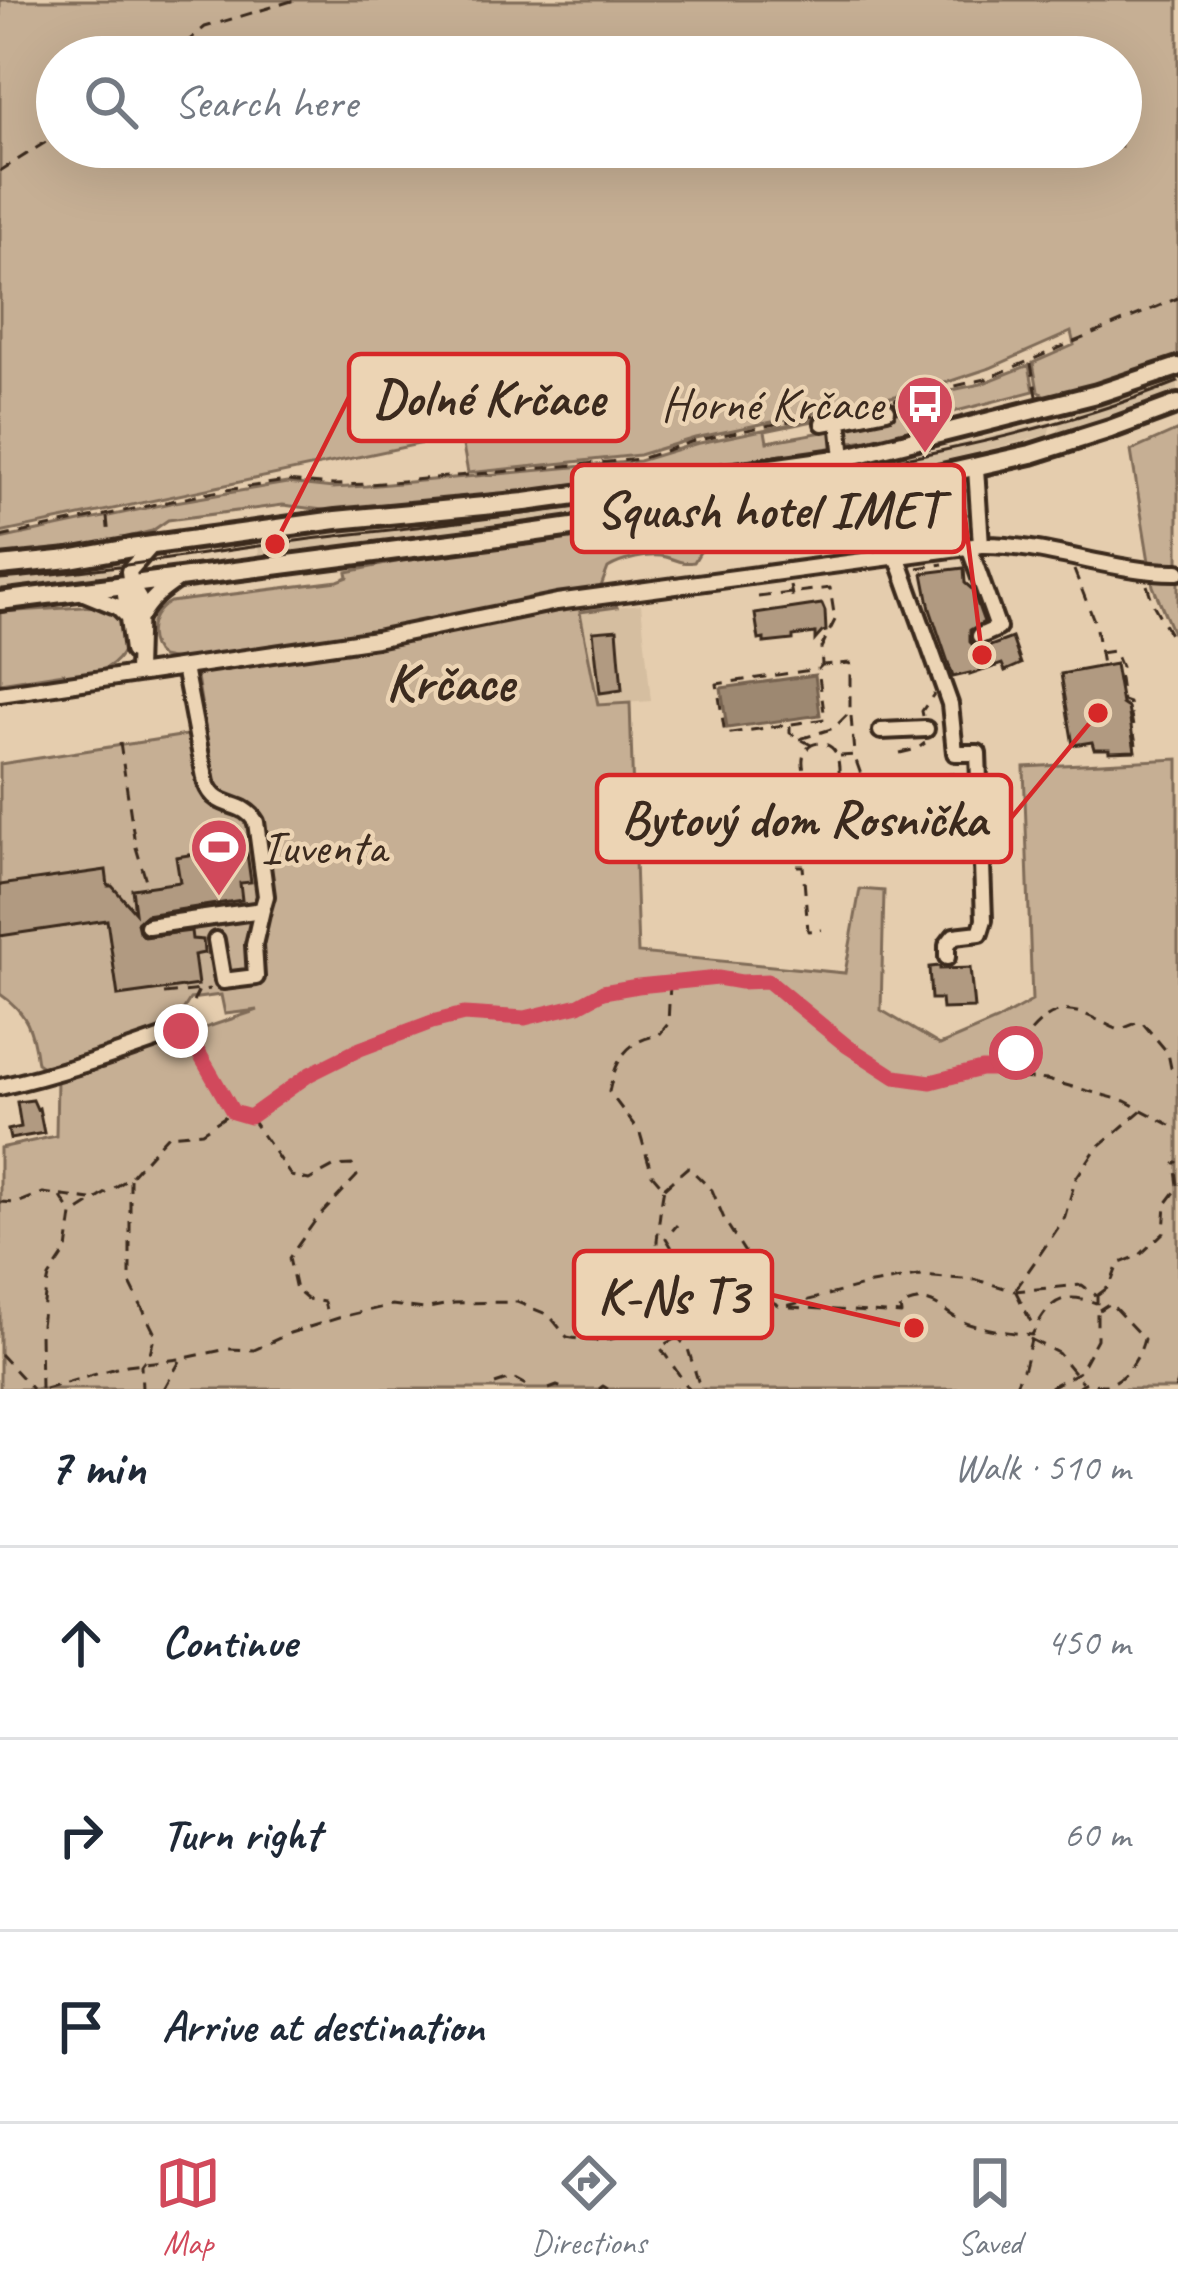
<!DOCTYPE html>
<meta charset="utf-8">
<style>
:root{--surface:#fff;--page:#f6f6f7;--text:#1f2937;--muted:#747a83;--line:#e0e1e3;--accent:#d1495b}
body{margin:0;font-family:Caveat,sans-serif;background:var(--page);color:var(--text)}
.stop{position:absolute;width:36px;height:36px;margin:-27px;border:9px solid #d1495b;border-radius:50%;background:#fff}
.stop.end{background:#d1495b;border-color:#fff;box-shadow:0 3px 12px #0008}
.list{margin:0;padding:0;list-style:none}
h2{display:flex;justify-content:space-between;align-items:center;height:156px;margin:0;padding:0 48px;font-size:51px}
h2 small{font-size:39px;font-weight:400;color:var(--muted)}
.list li{display:grid;grid-template-columns:78px 1fr auto;gap:36px;align-items:center;box-sizing:border-box;height:192px;padding:0 48px;border-top:3px solid var(--line)}
.list b{display:block;font-size:45px;white-space:nowrap}
.list em{font-size:39px;font-style:normal;color:var(--muted)}
.icon{flex:none;width:66px;height:66px;fill:none;stroke:currentColor;stroke-width:2;stroke-linecap:round;stroke-linejoin:round}
.map{position:relative;flex:none;width:1178px;height:1389px;overflow:hidden}
.search{position:absolute;background:var(--surface);box-shadow:0 12px 48px #0002;left:36px;right:36px;top:36px;height:132px;display:flex;align-items:center;gap:30px;box-sizing:border-box;padding:0 42px;border-radius:66px;color:var(--muted);font-size:45px}
.sheet{height:732px;background:var(--surface)}
nav{display:flex;justify-content:space-around;align-items:center;box-sizing:border-box;height:168px;border-top:3px solid var(--line);background:var(--surface);font-size:33px;color:var(--muted)}
nav a{display:grid;justify-items:center;gap:6px}
nav .on{color:var(--accent)}
.map>svg:first-child{display:block}
.built{fill:#d5bea0}
.green{fill:#c6af94;stroke:#806c59;stroke-width:3;fill-rule:evenodd}
.water{fill:#9d8871;stroke:#766250;stroke-width:3}
.building{fill:#b19a81;stroke:#3b2a1e;stroke-width:3}
.lines{fill:none;stroke-linecap:round;stroke-linejoin:round}
.minor-casing{stroke:#3b2a1e;stroke-width:22}
.major-casing{stroke:#3b2a1e;stroke-width:26}
.path{stroke:#3b2a1e;stroke-width:3;stroke-dasharray:12 9;stroke-linecap:butt}
.minor{stroke:#ecd4b4;stroke-width:14}
.major{stroke:#ecd4b4;stroke-width:16}
.tram{stroke:#3b2a1e;stroke-width:3}
.route{stroke:#d1495b;stroke-width:15}
.labels{text-anchor:middle;dominant-baseline:central;stroke-width:9;stroke-linejoin:round;paint-order:stroke}
.poi-label{font-size:48px;fill:#3b2a1e;stroke:#ecd4b4;text-anchor:end}
.quarter-label{font-size:54px;font-weight:bold;fill:#3b2a1e;stroke:#ecd4b4}
.leader{fill:none;stroke:#d62828;stroke-width:4.5}
.callout-dot{fill:#d62828;stroke:#ecd4b4;stroke-width:4.5}
.callout{fill:#ecd4b4;stroke:#d62828;stroke-width:4.5}
.callout-label{font-size:51px;text-anchor:middle;font-weight:bold;fill:#3b2a1e}
</style>
<div class="map">
<svg width="1178" height="1389" viewBox="0 0 1178 1389">
<rect width="100%" height="100%" fill="#e5cdae"/>
<filter id="ink" filterUnits="userSpaceOnUse"><feTurbulence type="fractalNoise" baseFrequency=".00833" numOctaves="2"/><feDisplacementMap in="SourceGraphic" scale="24" xChannelSelector="R" yChannelSelector="G"/><feConvolveMatrix kernelMatrix="1 2 1 2 8 2 1 2 1" color-interpolation-filters="sRGB"/></filter>
<g filter="url(#ink)">
<path class="built" d="M 1178,379 L 1178,396 L 1137,412 L 1058,433 L 1061,418 Z
M 1052,421 L 1048,435 L 878,476 L 386,545 L 384,541 L 259,556 L 258,544 L 486,516 L 865,464 L 915,455 Z
M 92,564 L 111,570 L 110,575 L 6,592 L 0,590 L 0,573 Z
M 641,604 L 651,701 L 598,705 L 580,611 Z"/>
<path class="green" d="M 0,0 L 1178,0 L 1178,359 L 1094,387 L 1045,396 L 1038,391 L 1033,363 L 1074,345 L 1071,332 L 990,368 L 924,390 L 695,438 L 639,455 L 468,473 L 461,435 L 0,533 ZM 57,57 L 1121,57 L 1121,147 L 57,147 Z
M 1029,365 L 1034,391 L 953,412 L 947,391 L 981,384 Z
M 940,393 L 949,414 L 942,415 L 943,421 L 884,438 L 851,442 C 845,437 845,429 848,423 L 891,405 L 765,431 L 767,442 L 823,432 L 823,426 L 829,426 L 834,435 L 834,447 L 818,454 L 508,496 L 331,511 L 283,505 L 168,520 L 152,531 L 73,551 L 0,558 L 0,539 L 175,502 L 287,483 L 333,488 L 366,486 L 639,461 L 695,444 Z
M 1178,430 L 1178,645 L 1153,586 L 1131,451 Z
M 950,483 L 956,483 L 968,492 L 973,514 L 960,515 L 958,512 L 860,525 L 859,529 L 851,532 L 846,541 L 827,544 L 822,538 L 811,535 L 706,549 L 700,552 L 694,562 C 680,564 678,560 666,557 C 650,553 621,560 608,568 L 600,589 L 514,603 L 388,631 L 181,661 L 161,657 C 143,641 149,613 170,602 L 338,581 L 348,577 L 347,572 L 425,556 Z
M 615,601 L 617,607 L 580,612 L 598,705 L 630,703 L 638,953 L 845,973 L 860,889 L 884,891 L 881,1010 L 940,1045 L 996,1021 L 1032,1001 L 1024,767 L 1178,759 L 1178,1389 L 0,1389 L 0,1148 L 56,1136 L 57,1078 L 258,1010 L 225,1014 L 221,995 L 190,999 L 171,1029 L 132,1044 L 126,1042 L 43,1067 L 37,1063 C 33,1031 27,1012 0,994 L 0,764 L 187,735 C 206,766 183,802 232,813 C 243,815 249,817 260,815 C 248,797 229,801 215,786 L 197,677 L 200,670 L 561,608 Z
M 100,606 C 136,621 133,661 96,672 C 87,675 75,675 66,677 L 64,673 L 0,683 L 0,612 Z"/>
<path class="water" d="M 815,675 L 820,715 L 727,728 L 721,688 Z"/>
<path class="building" d="M 964,568 L 965,583 L 972,589 L 984,622 L 970,630 L 970,642 L 974,646 L 985,648 L 1012,638 L 1021,664 L 1005,671 L 1002,664 L 970,675 L 970,673 L 953,677 L 930,609 L 923,573 Z
M 822,604 L 825,611 L 826,631 L 822,632 L 815,640 L 815,633 L 793,636 L 793,640 L 764,643 L 764,639 L 759,640 L 755,614 Z
M 617,629 L 622,690 L 600,693 L 593,631 Z
M 1115,664 L 1122,704 L 1128,708 L 1135,751 L 1109,752 L 1109,749 L 1094,749 L 1092,742 L 1073,745 L 1061,674 Z
M 953,774 L 954,783 L 968,783 L 968,800 L 927,802 L 926,784 L 940,784 L 939,775 Z
M 246,846 L 251,882 L 240,883 L 242,900 L 146,915 L 137,923 L 139,932 L 145,937 L 191,931 L 192,939 L 203,940 L 204,953 L 194,955 L 198,985 L 118,996 L 107,920 L 0,936 L 0,885 L 106,870 L 108,886 L 112,886 L 135,912 L 132,889 L 180,882 L 176,857 Z
M 940,966 L 940,969 L 970,968 L 974,1008 L 942,1009 L 941,999 L 931,999 L 929,967 Z
M 33,1100 L 37,1109 L 39,1108 L 44,1133 L 10,1139 L 8,1130 L 21,1127 L 17,1102 Z"/>
<g class="lines">
<g class="minor-casing">
<path id="minor" d="M 839,420 L 887,410
M 823,423 L 839,420 L 843,458
M 976,468 L 981,545
M 969,547 L 998,628 L 980,636
M 897,556 L 950,704 L 955,753 L 978,753 L 984,920 L 980,933 L 954,936 L 947,945 L 947,957
M 131,586 L 125,595 L 132,651
M 84,593 L 118,607 L 126,615
M 140,617 C 149,600 161,591 177,580
M 137,672 L 139,599 L 131,586 L 129,571 L 152,545
M 0,694 L 376,639 L 557,602 L 981,545 C 1048,544 1112,573 1178,572
M 881,731 L 926,729
M 148,926 L 262,910 L 266,896 L 256,822 C 242,798 217,812 206,783 L 184,667
M 216,940 L 223,981 L 256,977 L 254,945 L 262,910
M 0,1087 C 62,1073 121,1053 181,1031"/>
</g>
<g class="major-casing">
<path id="major" d="M 0,566 L 69,559 L 131,548 L 336,520 L 525,502 L 843,458 L 1097,394 L 1178,367
M 0,601 L 530,533 L 938,475 L 1031,454 L 1110,429 L 1178,404"/>
</g>
<path class="path" d="M 169,57 L 205,27 L 295,0
M 0,171 L 57,135
M 1031,364 L 1037,396
M 944,390 L 949,410
M 894,400 L 986,379 L 1178,298
M 107,517 L 109,538
M 0,537 L 219,491 L 287,481 L 333,485 L 370,484 L 640,459 L 694,441 L 814,416
M 918,568 L 943,564
M 1074,570 L 1095,623 L 1102,665
M 790,585 L 793,601
M 1147,585 L 1154,606 L 1178,649
M 758,597 L 830,588 L 835,620 L 821,648 L 822,665 L 818,669 L 825,719 L 725,734 L 717,684 L 818,669
M 1100,653 L 1114,651 L 1121,667 L 1119,671 L 1123,701 L 1129,703 L 1136,745
M 851,716 L 854,754
M 923,716 L 922,711 L 934,694
M 790,726 L 790,733 L 811,745
M 800,739 L 834,728 L 850,712 L 850,663 L 822,665
M 120,743 L 135,844 L 148,887
M 900,753 L 917,749 L 925,743
M 840,756 L 854,755 L 879,825
M 859,785 L 864,837 L 766,848 L 760,796 Z
M 809,789 C 807,781 802,768 803,759 C 805,739 831,738 837,756 C 840,765 839,778 839,786
M 790,847 L 796,866 L 803,866 L 808,931 L 822,930
M 670,983 L 668,1024 L 659,1035 C 625,1041 616,1060 609,1092 L 640,1133 L 652,1174 L 664,1188 C 656,1228 657,1269 648,1309 L 662,1304 L 669,1315 L 673,1331 L 688,1349 L 698,1381 L 704,1389
M 164,994 L 210,989
M 184,1021 L 199,990
M 189,1037 L 233,1112 L 250,1117 L 291,1176 L 309,1180 L 335,1166 L 352,1165 L 357,1176 L 315,1221 L 289,1258 L 296,1290 L 307,1299 L 324,1302 L 328,1318
M 1009,1067 C 1018,1047 1038,1014 1063,1011 C 1079,1008 1104,1024 1119,1030 L 1141,1021 L 1168,1053 L 1171,1068 L 1178,1076
M 250,1117 L 311,1074 L 360,1049 L 432,1022 L 464,1014 L 525,1018 L 579,1005 L 603,992 L 638,986 L 718,978 L 741,982 L 768,981 L 829,1032 L 895,1077 L 931,1082 L 981,1068 L 1008,1069 L 1021,1078 L 1047,1080 L 1125,1101 L 1178,1129
M 130,1179 L 130,1283 L 155,1334 L 150,1353 L 141,1365 L 142,1389
M 1178,1185 L 1175,1164 L 1178,1161
M 664,1188 L 688,1167 L 712,1190 L 725,1221 L 751,1262 L 767,1299 L 782,1307 L 871,1284 L 918,1276 L 977,1280 L 1015,1291 L 1082,1285 L 1097,1296 L 1097,1339 L 1079,1372 L 1046,1389
M 61,1197 L 72,1214
M 0,1202 L 17,1203 L 43,1193 L 91,1200
M 1016,1289 L 1064,1219 L 1076,1178 L 1096,1149 L 1143,1109
M 1016,1292 L 1033,1326
M 1098,1295 L 1110,1286 L 1118,1264 L 1140,1255 L 1164,1232 L 1166,1204 L 1178,1188
M 790,1307 L 901,1314 L 900,1307 C 934,1288 943,1317 972,1325 C 991,1330 1012,1333 1032,1335 C 1048,1303 1060,1290 1096,1303
M 670,1316 L 684,1301 L 670,1279 L 681,1263 L 666,1238 L 677,1225
M 676,1338 L 660,1347 L 689,1389
M 1032,1340 L 1058,1353 L 1082,1382
M 0,1354 L 32,1389
M 495,1384 L 513,1378 L 533,1389
M 41,1389 L 40,1333 L 45,1295 L 49,1277 L 67,1250 L 72,1215 L 128,1179 L 168,1135 L 202,1132 L 232,1112
M 45,1389 L 127,1365 L 180,1359 L 227,1349 L 254,1350 L 290,1333 L 345,1316 L 392,1305 L 424,1309 L 454,1303 L 517,1302 L 549,1315 L 567,1337 C 608,1345 622,1342 648,1309
M 164,1389 L 180,1361
M 549,1389 L 557,1386 L 566,1389
M 599,1389 L 603,1386 L 608,1389
M 1014,1389 L 1024,1367 L 1032,1336
M 1076,1389 C 1091,1376 1089,1386 1104,1385 C 1124,1383 1140,1357 1144,1339 L 1110,1303 L 1099,1310
M 1175,1389 L 1178,1382"/>
<use href="#minor" class="minor"/>
<use href="#major" class="major"/>
<path class="tram" d="M 0,579 C 115,570 229,548 344,535 C 463,523 580,507 698,491 C 861,468 1024,443 1178,382"/>
</g>
</g>
<g class="lines" filter="url(#ink)">
<path class="route" d="M 181,1031 L 189,1036 L 233,1112 L 250,1117 L 310,1074 L 360,1049 L 432,1022 L 464,1014 L 525,1018 L 579,1005 L 603,992 L 638,986 L 718,978 L 741,982 L 768,981 L 847,1046 L 895,1077 L 931,1082 L 981,1069 L 1008,1069 L 1016,1053"/>
</g>
<defs>
<g id="bus-pin" transform="scale(3)"><path d="M0 17L-7.5 6A9.5 9.5 0 1 1 7.5 6Z" fill="#d1495b" stroke="#ecd4b4"/><path d="M-5-6H5V4H4V6H2V4H-2V6H-4V4H-5ZM-3.5-4V0h7V-4ZM-3.5 1.2v1.5H-2V1.2ZM2 1.2v1.5H3.5V1.2Z" fill="#fff"/></g>
<g id="stadium-pin" transform="scale(3)"><path d="M0 17L-7.5 6A9.5 9.5 0 1 1 7.5 6Z" fill="#d1495b" stroke="#ecd4b4"/><path d="M0-5a6.5 5 0 1 0 0 10a6.5 5 0 1 0 0-10ZM-3.5-1.8h7v3.6h-7Z" fill="#fff"/></g>
</defs>
<g fill-rule="evenodd">
<use href="#bus-pin" x="925" y="404"/>
<use href="#stadium-pin" x="219" y="847"/>
</g>
<g class="labels">
<g class="poi-label">
<text x="883" y="404">Horné Krčace</text>
<text x="261" y="847" text-anchor="start">Iuventa</text>
</g>
<g class="quarter-label">
<text x="450" y="682">Krčace</text>
</g>
</g>
<path class="leader" d="M275 544L349 397M982 655L964 509M1098 713L1011 818M914 1328L772 1295"/>
<g class="callout-dot">
<circle cx="275" cy="544" r="12"/>
<circle cx="982" cy="655" r="12"/>
<circle cx="1098" cy="713" r="12"/>
<circle cx="914" cy="1328" r="12"/>
</g>
<g class="callout">
<rect x="349" y="354" width="279" height="87" rx="12"/>
<rect x="572" y="465" width="392" height="87" rx="12"/>
<rect x="597" y="775" width="414" height="87" rx="12"/>
<rect x="574" y="1251" width="198" height="87" rx="12"/>
</g>
<g class="callout-label">
<text x="489" y="415">Dolné Krčace</text>
<text x="768" y="527">Squash hotel IMET</text>
<text x="804" y="836">Bytový dom Rosnička</text>
<text x="673" y="1313">K-Ns T3</text>
</g>
</svg>
<div class="stop" style="left:1016px;top:1053px"></div>
<div class="stop end" style="left:181px;top:1031px"></div>
<div class="search"><svg class="icon" aria-label="search" viewBox="0 0 24 24"><circle cx="10" cy="10" r="6"/><path d="M15 15l6 6"/></svg>Search here</div>
</div>
<section class="sheet">
<h2>7 min<small>Walk · 510 m</small></h2>
<ul class="list">
<li><svg class="icon" aria-label="ahead" viewBox="0 0 24 24"><path d="M12 20V5M6 11l6-6 6 6"/></svg><div><b>Continue</b></div><em>450 m</em></li>
<li><svg class="icon" aria-label="right" viewBox="0 0 24 24"><path d="M7 20v-9h11M14 6l5 5-5 5"/></svg><div><b>Turn right</b></div><em>60 m</em></li>
<li><svg class="icon" aria-label="arrive" viewBox="0 0 24 24"><path d="M6 21V4h12l-3 4 3 4H6"/></svg><div><b>Arrive at destination</b></div></li>
</ul>
</section>
<nav>
<a class="on"><svg class="icon" aria-label="map" viewBox="0 0 24 24"><path d="M3 6l6-2 6 2 6-2v14l-6 2-6-2-6 2zM9 4v14M15 6v14"/></svg>Map</a>
<a><svg class="icon" aria-label="directions" viewBox="0 0 24 24"><path d="M12 3l9 9-9 9-9-9zM9 14v-3h6M13 9l2 2-2 2"/></svg>Directions</a>
<a><svg class="icon" aria-label="saved" viewBox="0 0 24 24"><path d="M7 4h10v16l-5-4-5 4z"/></svg>Saved</a>
</nav>
